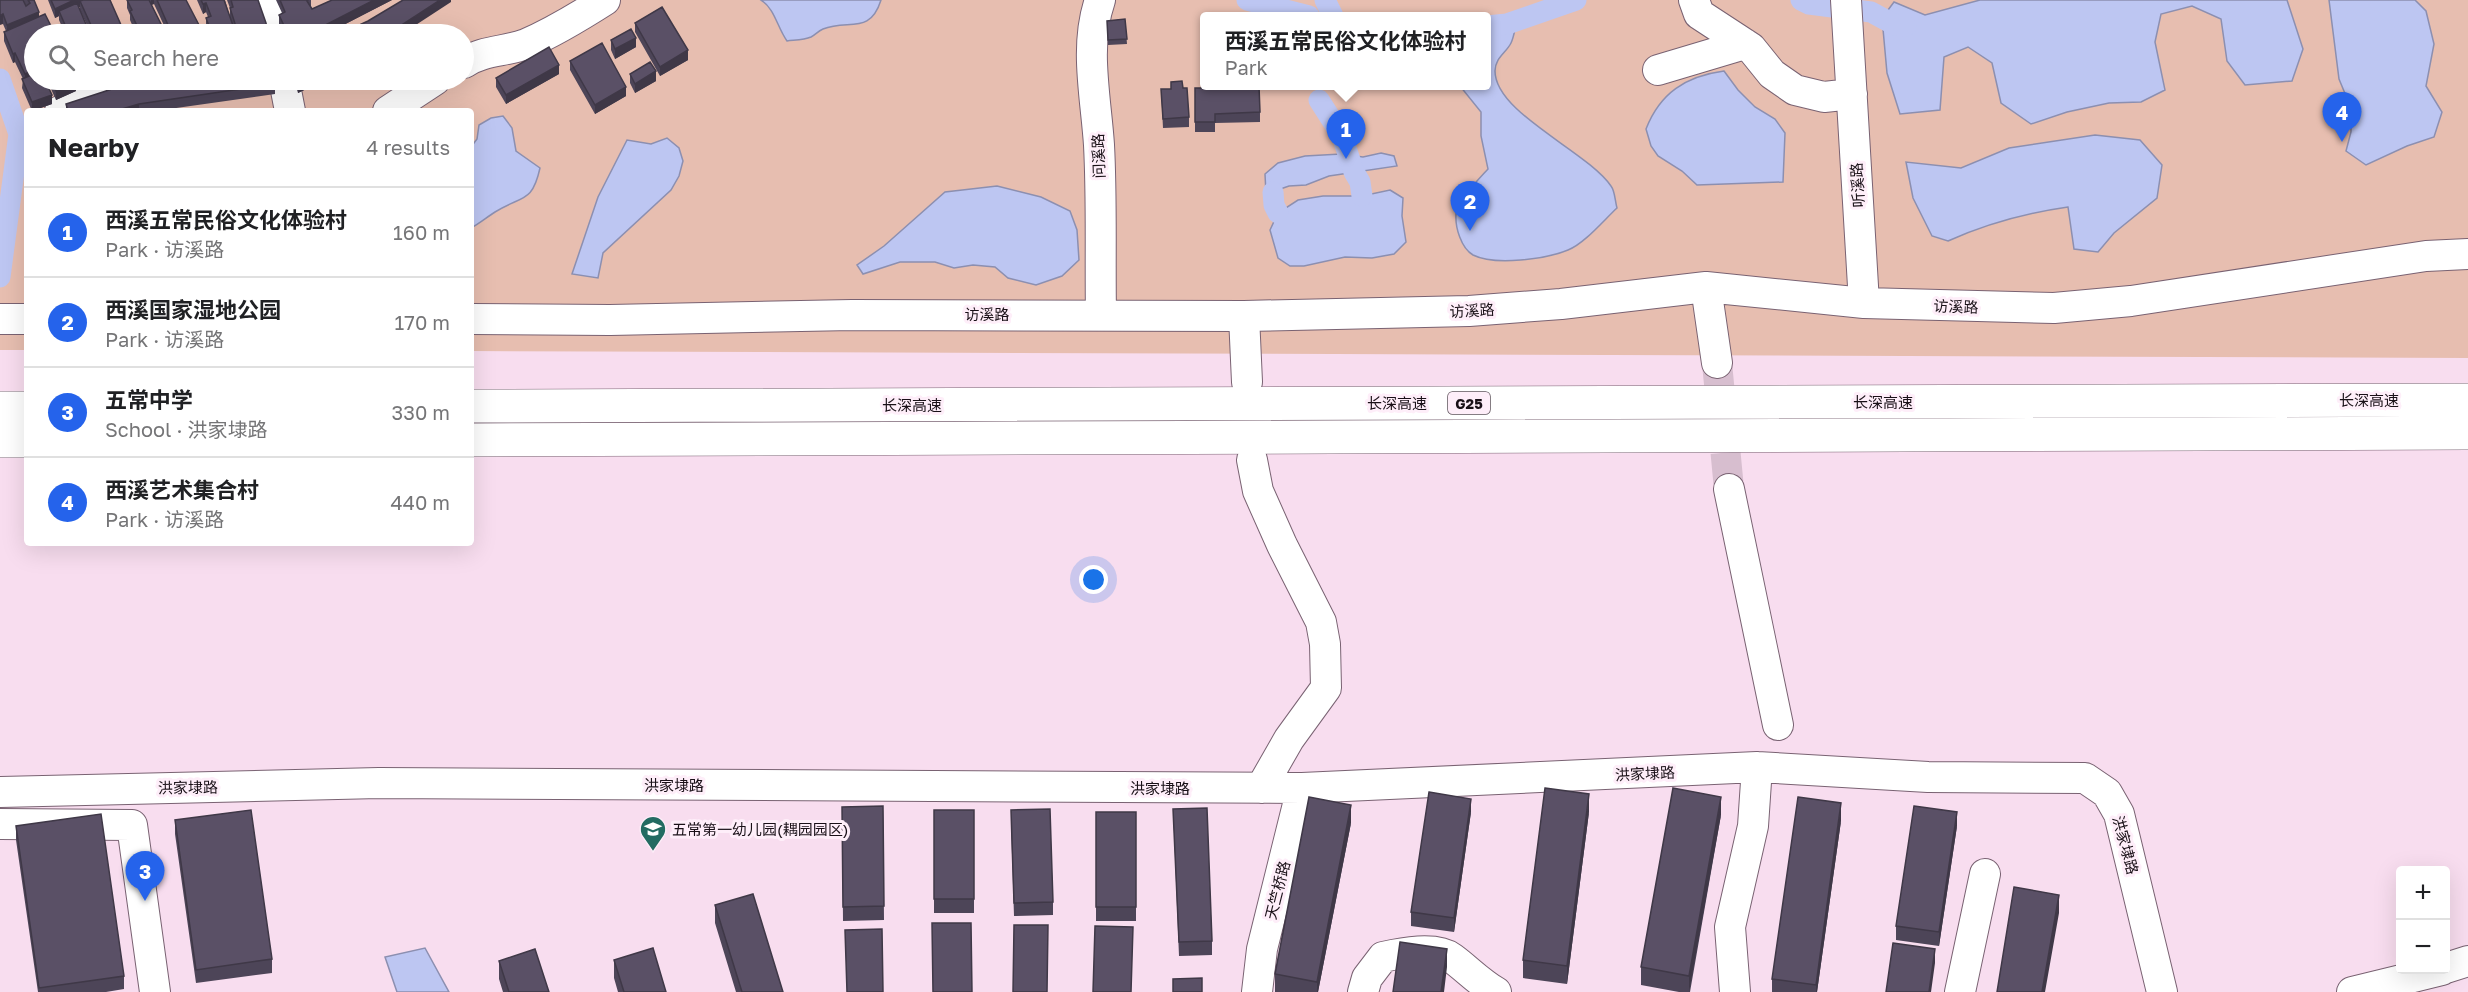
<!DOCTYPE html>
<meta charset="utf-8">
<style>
:root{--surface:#fff;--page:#f6f6f6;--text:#202124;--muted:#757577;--line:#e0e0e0;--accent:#2563eb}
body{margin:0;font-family:"Golos Text","Noto Sans SC",sans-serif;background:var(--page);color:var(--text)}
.controls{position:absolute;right:18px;bottom:18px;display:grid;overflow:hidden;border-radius:6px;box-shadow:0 6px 24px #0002}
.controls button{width:54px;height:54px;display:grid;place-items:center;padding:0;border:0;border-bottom:2px solid var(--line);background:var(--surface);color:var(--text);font:30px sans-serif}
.you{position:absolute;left:1094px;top:580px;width:21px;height:21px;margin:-15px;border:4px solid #fff;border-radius:50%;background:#1a73e8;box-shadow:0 0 0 9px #1a73e833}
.badge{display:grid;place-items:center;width:39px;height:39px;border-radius:50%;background:var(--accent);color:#fff;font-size:20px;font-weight:700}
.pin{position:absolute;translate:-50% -50px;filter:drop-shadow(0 2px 3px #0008)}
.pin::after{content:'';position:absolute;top:32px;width:21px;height:18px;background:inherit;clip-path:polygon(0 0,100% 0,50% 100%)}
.popup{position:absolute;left:1200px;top:12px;width:291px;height:78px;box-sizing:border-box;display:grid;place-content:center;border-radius:6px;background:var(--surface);filter:drop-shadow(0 2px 4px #0005);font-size:20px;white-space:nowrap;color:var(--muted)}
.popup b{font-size:22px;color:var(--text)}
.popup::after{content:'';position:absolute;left:50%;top:100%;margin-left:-12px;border:12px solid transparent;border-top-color:var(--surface)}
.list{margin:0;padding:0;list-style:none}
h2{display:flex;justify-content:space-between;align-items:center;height:78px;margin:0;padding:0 24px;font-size:26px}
h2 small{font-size:20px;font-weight:400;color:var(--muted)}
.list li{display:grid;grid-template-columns:39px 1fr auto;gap:18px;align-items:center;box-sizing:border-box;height:90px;padding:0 24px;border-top:2px solid var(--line)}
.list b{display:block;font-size:22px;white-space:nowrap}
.list p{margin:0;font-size:20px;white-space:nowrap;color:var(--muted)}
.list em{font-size:20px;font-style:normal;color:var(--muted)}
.icon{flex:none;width:33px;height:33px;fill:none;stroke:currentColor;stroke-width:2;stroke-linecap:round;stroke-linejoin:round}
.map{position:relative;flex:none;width:2468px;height:992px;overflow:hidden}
.search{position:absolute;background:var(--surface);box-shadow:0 6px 24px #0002;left:24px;top:24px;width:450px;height:66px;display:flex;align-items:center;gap:15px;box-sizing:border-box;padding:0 21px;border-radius:33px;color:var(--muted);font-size:22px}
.panel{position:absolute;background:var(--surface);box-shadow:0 6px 24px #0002;left:24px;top:108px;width:450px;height:438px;border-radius:6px}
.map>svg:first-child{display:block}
.green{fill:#e7beb0;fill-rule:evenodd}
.water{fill:#bdc6f2;stroke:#8c8fb0;stroke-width:1.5}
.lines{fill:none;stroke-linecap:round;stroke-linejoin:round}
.canal{stroke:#bdc6f2;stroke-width:21}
.minor-tunnel{stroke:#d7becf;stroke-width:30;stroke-dasharray:30 15;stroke-linecap:butt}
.minor-casing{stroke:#796272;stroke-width:32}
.highway-casing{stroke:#796272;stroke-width:34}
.minor{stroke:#fff;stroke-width:30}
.highway{stroke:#fff;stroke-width:33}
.wall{fill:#4d4558}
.shaded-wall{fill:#3f3847}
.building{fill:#5a5066;stroke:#3f3847;stroke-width:1.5}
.labels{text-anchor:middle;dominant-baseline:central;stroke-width:6;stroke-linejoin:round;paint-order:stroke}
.shield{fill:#feeef9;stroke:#5e535b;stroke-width:1.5}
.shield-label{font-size:14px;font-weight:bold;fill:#191017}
.street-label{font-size:15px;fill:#191017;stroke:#feeef9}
.poi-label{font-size:15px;fill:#191017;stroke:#feeef9;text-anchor:start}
</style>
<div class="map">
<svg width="2468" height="992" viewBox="0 0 2468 992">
<rect width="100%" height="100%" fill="#f8ddef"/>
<path class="green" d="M 0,0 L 2468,0 L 2468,358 L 471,351 L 471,111 L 27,111 L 27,350 L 0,350 ZM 1205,16 L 1487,16 L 1487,86 L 1205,86 ZM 34,34 L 464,34 L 464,80 L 34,80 Z"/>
<path class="water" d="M 761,0 L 881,0 C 870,35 849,19 823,29 C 818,31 815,35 811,37 C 804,40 795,40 787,41 C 777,27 775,9 761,0 Z
M 1980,0 L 2287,0 L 2303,49 L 2292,81 L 2245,85 L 2227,61 L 2221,19 L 2192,6 L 2161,14 L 2155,42 L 2165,90 L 2141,102 L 2109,103 L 2067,112 L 2031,124 L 2001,103 L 1992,63 L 1968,47 L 1944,57 L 1940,110 L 1900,114 L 1887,73 L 1882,18 L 1894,2 L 1925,15 Z
M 2329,0 L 2415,0 L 2426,11 L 2434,44 L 2426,86 L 2442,112 L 2434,137 L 2407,146 L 2366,165 L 2346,151 L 2351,132 L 2351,108 L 2339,79 Z
M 1517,21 C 1515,28 1514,37 1511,43 C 1506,53 1495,58 1495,71 C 1495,113 1587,151 1611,186 C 1615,191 1615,201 1617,208 C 1604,220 1584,244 1568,250 C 1546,259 1495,266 1473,255 C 1461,248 1455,227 1456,214 C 1458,200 1479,179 1488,169 L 1481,136 L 1481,112 L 1460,86 L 1487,86 L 1487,25 Z
M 1724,71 L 1738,90 L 1755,107 L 1775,119 L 1785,133 L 1783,182 L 1697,185 L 1682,171 L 1658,156 L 1651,146 L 1646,129 C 1660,93 1686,76 1724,71 Z
M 503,116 L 512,128 L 516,151 L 540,168 C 532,204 522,195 495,212 C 487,217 480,223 471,228 L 471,147 L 477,139 L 479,125 L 491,118 Z
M 2095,135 L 2140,140 L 2162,165 L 2157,198 L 2114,233 L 2098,252 L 2074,249 L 2068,207 C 2026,213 1986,224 1948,241 L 1932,236 L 1913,198 L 1906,162 L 1961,168 L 2009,148 Z
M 667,138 L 679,148 L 683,161 L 679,176 L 671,190 L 603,253 L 598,278 L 572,274 L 598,197 L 627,140 L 651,144 Z
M 1381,153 L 1394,156 L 1397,166 L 1329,176 L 1306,185 L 1289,186 L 1266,194 L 1265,174 L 1278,163 L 1305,156 L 1341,154 L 1363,157 Z
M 997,186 L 1041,197 L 1070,211 L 1077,230 L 1079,260 L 1062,276 L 1036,285 L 1008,278 L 995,267 L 973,265 L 954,268 L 935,262 L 900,262 L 863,274 L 857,265 L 884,246 L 945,192 Z
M 1390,190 L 1403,198 L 1402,216 L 1406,242 L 1394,254 L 1372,258 L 1345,257 L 1304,266 L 1290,266 L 1278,258 L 1270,230 L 1278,213 L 1298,200 L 1323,196 L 1362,196 Z
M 425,948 L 449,992 L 397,992 L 385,957 Z"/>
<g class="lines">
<path class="canal" d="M 1247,0 L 1309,16
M 1325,0 L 1333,16
M 1801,0 L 1809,4 L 1871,12 L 1895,25 L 1906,26
M 1487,26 L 1507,24 L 1576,0
M 0,79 L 19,134 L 0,277
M 1319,100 L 1342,136 L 1354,172 L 1360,182 L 1362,196
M 1273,192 L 1274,205 L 1278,213"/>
<path class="minor-tunnel" d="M 1717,363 L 1729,489"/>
<g class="minor-casing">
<path id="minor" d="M 265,0 L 275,34
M 1100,0 C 1084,46 1096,98 1099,145 C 1102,201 1100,258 1101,314
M 1694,0 L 1699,14 L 1751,48 L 1772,74 L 1795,90 L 1824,97 L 1852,94
M 1846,0 L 1864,303
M 464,63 C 483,50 505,52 526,44 C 554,32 580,16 605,0
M 1658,70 L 1745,44
M 284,80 L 290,111
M 60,111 L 104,93 L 170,80
M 388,111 L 435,80
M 1706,287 L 1717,363
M 1244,316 L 1247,382
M 0,319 L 27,319
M 471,319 L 610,320 L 852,315 L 1244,316 L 1469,311 L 1561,304 L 1706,287 L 1864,303 L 2054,308 L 2131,301 L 2426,256 L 2468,254
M 1252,460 L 1258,491 L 1282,545 L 1321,622 L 1325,644 L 1326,688 L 1289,739 L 1261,788
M 1729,489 L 1778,725
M 0,792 L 379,783 L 1302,788 L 1757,767 L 1928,777 L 2085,778 L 2107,793 L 2119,814 L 2162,992
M 0,824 L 132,825 L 155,992
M 2446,968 L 2468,961
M 1257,992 L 1262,949 L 1302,788
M 1363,992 L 1367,978 L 1383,957 C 1401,953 1436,946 1452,958 C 1467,969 1479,982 1496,992
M 1735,992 L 1730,927 L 1753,826 L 1757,767
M 1960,992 L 1985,874
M 2352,992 L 2442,970"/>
</g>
<g class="highway-casing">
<path id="highway" d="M 471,406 L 2468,400
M 0,408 L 27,408
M 471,440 L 2468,433
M 0,441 L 27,441"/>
</g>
<use href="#minor" class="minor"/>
<use href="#highway" class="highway"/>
</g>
<path class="wall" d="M 0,0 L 34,0 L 34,80 L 52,104 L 32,111 L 22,88 L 23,79 L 15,62 L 13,63 L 4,41 L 4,32 L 6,31 L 3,24 Z
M 48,0 L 110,0 L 125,34 L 91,34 L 80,10 L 80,7 L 78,7 L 90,34 L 65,34 L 59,20 L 59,16 L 55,18 Z
M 127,0 L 149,0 L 166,34 L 136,34 L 130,20 L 130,15 L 127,8 Z
M 149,0 L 186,0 L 199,34 L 168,34 L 154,4 L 151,5 Z
M 197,0 L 225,0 L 230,17 L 230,8 L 227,0 L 258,0 L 268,34 L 208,34 L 206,27 L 206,18 L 208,17 L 206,12 L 203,14 Z
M 276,0 L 311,0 L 311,7 L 312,9 L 332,0 L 392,0 L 326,34 L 284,34 L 279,24 L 279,15 L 282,13 Z
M 1125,19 L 1127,44 L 1108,45 L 1107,21 Z
M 635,23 L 688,60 L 660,76 L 635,32 Z
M 611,40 L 636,47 L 615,59 L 611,50 Z
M 570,61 L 626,96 L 595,114 L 570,70 Z
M 559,74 L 506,104 L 496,87 L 496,78 Z
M 630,74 L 656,81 L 635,93 L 630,83 Z
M 47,80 L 75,80 L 76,91 L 56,100 Z
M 294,80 L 325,80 L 298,93 Z
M 1171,82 L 1189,117 L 1189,127 L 1163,128 L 1161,89 L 1171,89 Z
M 275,84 L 275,94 L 155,111 L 66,111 L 66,104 Z
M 1195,88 L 1214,88 L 1260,112 L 1260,122 L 1215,123 L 1215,132 L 1195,132 Z
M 883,806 L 884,920 L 843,921 L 842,807 Z
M 1173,809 L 1212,941 L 1212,955 L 1179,956 Z
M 934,810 L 974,810 L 974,913 L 934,913 Z
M 1096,812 L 1136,812 L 1136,921 L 1096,921 Z
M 1471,812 L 1454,932 L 1411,926 L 1411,912 Z
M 1589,812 L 1567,984 L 1523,978 L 1523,960 Z
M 1721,815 L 1690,992 L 1679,992 L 1641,985 L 1641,967 Z
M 175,820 L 272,959 L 272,973 L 196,983 L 175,834 Z
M 1841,821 L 1817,992 L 1772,992 L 1772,979 Z
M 1351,823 L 1318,992 L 1275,992 L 1275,974 Z
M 1011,824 L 1053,902 L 1053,915 L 1014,916 Z
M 16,826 L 124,976 L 124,989 L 106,992 L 38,992 L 16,840 Z
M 1957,826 L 1939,946 L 1896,940 L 1896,926 Z
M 715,905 L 783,992 L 736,992 L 715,923 Z
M 614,960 L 666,992 L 618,992 L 614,978 Z
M 499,961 L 549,992 L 503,992 L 499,979 Z"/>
<path class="shaded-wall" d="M 74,0 L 83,0 L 80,1 L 80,7 L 61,15 L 59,11 L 59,16 L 55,18 L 55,9 Z
M 151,0 L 154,0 L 154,4 L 151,5 Z
M 374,0 L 392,0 L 326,34 L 308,34 Z
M 440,0 L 451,0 L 451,2 L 402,34 L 388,34 Z
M 206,3 L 206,12 L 203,14 L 203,4 Z
M 39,12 L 39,21 L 7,34 L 7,25 Z
M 3,14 L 3,24 L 0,25 L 0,16 Z
M 199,25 L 199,34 L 189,34 L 193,27 Z
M 636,38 L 636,47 L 615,59 L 615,49 Z
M 688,50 L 688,60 L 660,76 L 660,67 Z
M 15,53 L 15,62 L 13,63 L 13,54 Z
M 559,65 L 559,74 L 506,104 L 506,95 Z
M 34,70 L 34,80 L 25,84 L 25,74 Z
M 656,71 L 656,81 L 635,93 L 635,84 Z
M 307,80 L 325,80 L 298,93 L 298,84 Z
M 76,82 L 76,91 L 56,100 L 56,91 Z
M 626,87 L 626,96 L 595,114 L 595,105 Z
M 52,95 L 52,104 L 32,111 L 32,102 Z
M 139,104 L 139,111 L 115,111 Z
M 1589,794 L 1589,812 L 1567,984 L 1567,966 Z
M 1721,797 L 1721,815 L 1689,992 L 1689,976 Z
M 1471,799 L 1471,812 L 1454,932 L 1454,918 Z
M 1841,803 L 1841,821 L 1817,992 L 1816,992 L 1816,985 Z
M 1351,805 L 1351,823 L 1318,992 L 1317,992 L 1317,982 Z
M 1957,812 L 1957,826 L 1939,946 L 1939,932 Z
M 2059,895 L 2059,913 L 2045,992 L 2042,992 Z
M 1447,949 L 1447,967 L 1444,992 L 1441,992 Z
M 1935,949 L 1935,963 L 1931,992 L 1929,992 Z"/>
<path class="building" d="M 0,0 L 23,0 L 26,6 L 30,3 L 28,0 L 34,0 L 39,12 L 7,25 L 3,14 L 0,16 Z
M 51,0 L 74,0 L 55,9 Z
M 83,0 L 110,0 L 125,34 L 95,34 L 80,1 Z
M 127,0 L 149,0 L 166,34 L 141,34 L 130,11 L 132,10 Z
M 157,0 L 186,0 L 199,25 L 193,27 L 195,32 L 189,34 L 172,34 Z
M 201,0 L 224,0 L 236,34 L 238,33 L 230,8 L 233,7 L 231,0 L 258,0 L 266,23 L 268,34 L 212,34 L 206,18 L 211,16 L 206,3 L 203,4 Z
M 280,0 L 308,0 L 307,1 L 312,9 L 332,0 L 374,0 L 308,34 L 288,34 L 279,15 L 285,12 Z
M 403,0 L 440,0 L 388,34 L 340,34 L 368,21 Z
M 77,3 L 90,34 L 69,34 L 59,11 Z
M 662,7 L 688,50 L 660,67 L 635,23 Z
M 45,14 L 55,34 L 34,34 L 34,70 L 25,74 L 15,53 L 13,54 L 4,32 Z
M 1125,19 L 1127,39 L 1108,40 L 1107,21 Z
M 631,29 L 636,38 L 615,49 L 611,40 Z
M 602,43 L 626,87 L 595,105 L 570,61 Z
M 549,47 L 559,65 L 506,95 L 496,78 Z
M 650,62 L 656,71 L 635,84 L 630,74 Z
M 34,74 L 34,80 L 45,80 L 52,95 L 32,102 L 22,79 Z
M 51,80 L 75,80 L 76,82 L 56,91 Z
M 162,80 L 274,80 L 275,84 L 139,104 L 115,111 L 68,111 L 66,104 L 112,89 Z
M 297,80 L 307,80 L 298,84 Z
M 1182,81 L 1183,88 L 1187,88 L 1189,117 L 1163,119 L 1161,89 L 1171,89 L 1171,82 Z
M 1214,86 L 1259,86 L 1260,112 L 1215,114 L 1215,122 L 1195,122 L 1195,88 L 1214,88 Z
M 1545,788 L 1589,794 L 1567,966 L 1523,960 Z
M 1673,788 L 1721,797 L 1689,976 L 1641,967 Z
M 1429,792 L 1471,799 L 1454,918 L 1411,912 Z
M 1309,797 L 1351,805 L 1317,982 L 1275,974 Z
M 1798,797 L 1841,803 L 1816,985 L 1772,979 Z
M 883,806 L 884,906 L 843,907 L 842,807 Z
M 1914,806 L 1957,812 L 1939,932 L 1896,926 Z
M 1207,808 L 1212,941 L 1179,942 L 1173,809 Z
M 1050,809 L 1053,902 L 1014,903 L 1011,810 Z
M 251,810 L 272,959 L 196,970 L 175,820 Z
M 934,810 L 974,810 L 974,899 L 934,899 Z
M 1096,812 L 1136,812 L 1136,907 L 1096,907 Z
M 101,814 L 124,976 L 39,988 L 16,826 Z
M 2014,887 L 2059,895 L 2042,992 L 1997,992 Z
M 753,894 L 783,992 L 742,992 L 715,905 Z
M 932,923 L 971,923 L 972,992 L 933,992 Z
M 1014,925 L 1048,925 L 1047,992 L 1013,992 Z
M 1095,926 L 1133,927 L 1131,992 L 1093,992 Z
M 882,929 L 883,992 L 847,992 L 845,930 Z
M 1400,942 L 1447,949 L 1441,992 L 1393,992 Z
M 1893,943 L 1935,949 L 1929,992 L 1886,992 Z
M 653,948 L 666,992 L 624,992 L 614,960 Z
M 535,949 L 549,992 L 509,992 L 499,961 Z
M 1202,978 L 1202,992 L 1173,992 L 1173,979 Z"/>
<defs>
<g id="school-pin" transform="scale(1.35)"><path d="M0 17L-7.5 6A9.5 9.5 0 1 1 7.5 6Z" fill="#236b62" stroke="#feeef9"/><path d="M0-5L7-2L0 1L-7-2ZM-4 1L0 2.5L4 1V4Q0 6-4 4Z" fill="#fff"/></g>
</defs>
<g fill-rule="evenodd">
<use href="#school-pin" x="653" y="829"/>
</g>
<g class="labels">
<rect class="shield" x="1448" y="392" width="42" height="22" rx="4.5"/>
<g class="shield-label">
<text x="1469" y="403">G25</text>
</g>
<g class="street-label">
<text transform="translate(1098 156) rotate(-92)">问溪路</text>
<text transform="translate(1857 185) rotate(-93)">听溪路</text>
<text transform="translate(1956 306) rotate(2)">访溪路</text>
<text transform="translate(1472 310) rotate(-3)">访溪路</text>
<text x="987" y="314">访溪路</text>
<text x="2369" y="400">长深高速</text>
<text x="1883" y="402">长深高速</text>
<text x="1397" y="403">长深高速</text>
<text x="912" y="405">长深高速</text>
<text transform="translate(1645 773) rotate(-3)">洪家埭路</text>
<text x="674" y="785">洪家埭路</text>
<text transform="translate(188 787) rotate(-1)">洪家埭路</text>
<text x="1160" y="788">洪家埭路</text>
<text transform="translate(2126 845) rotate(75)">洪家埭路</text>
<text transform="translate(1277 890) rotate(-76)">天竺桥路</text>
</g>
<g class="poi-label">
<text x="672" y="829">五常第一幼儿园(耦园园区)</text>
</g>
</g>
</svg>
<div class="controls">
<button>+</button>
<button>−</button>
</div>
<div class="you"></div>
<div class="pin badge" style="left:1346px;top:159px">1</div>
<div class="popup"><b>西溪五常民俗文化体验村</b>Park</div>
<div class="pin badge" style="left:1470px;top:231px">2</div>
<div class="pin badge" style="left:145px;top:901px">3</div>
<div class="pin badge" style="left:2342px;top:142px">4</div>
<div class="search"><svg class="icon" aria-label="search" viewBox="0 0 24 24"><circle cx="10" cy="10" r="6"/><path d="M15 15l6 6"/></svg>Search here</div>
<section class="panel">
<h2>Nearby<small>4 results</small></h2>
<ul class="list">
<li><span class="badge">1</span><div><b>西溪五常民俗文化体验村</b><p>Park · 访溪路</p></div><em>160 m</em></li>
<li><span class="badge">2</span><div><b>西溪国家湿地公园</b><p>Park · 访溪路</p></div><em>170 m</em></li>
<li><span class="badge">3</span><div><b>五常中学</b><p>School · 洪家埭路</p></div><em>330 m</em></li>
<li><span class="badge">4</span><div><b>西溪艺术集合村</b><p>Park · 访溪路</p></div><em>440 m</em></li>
</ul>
</section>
</div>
